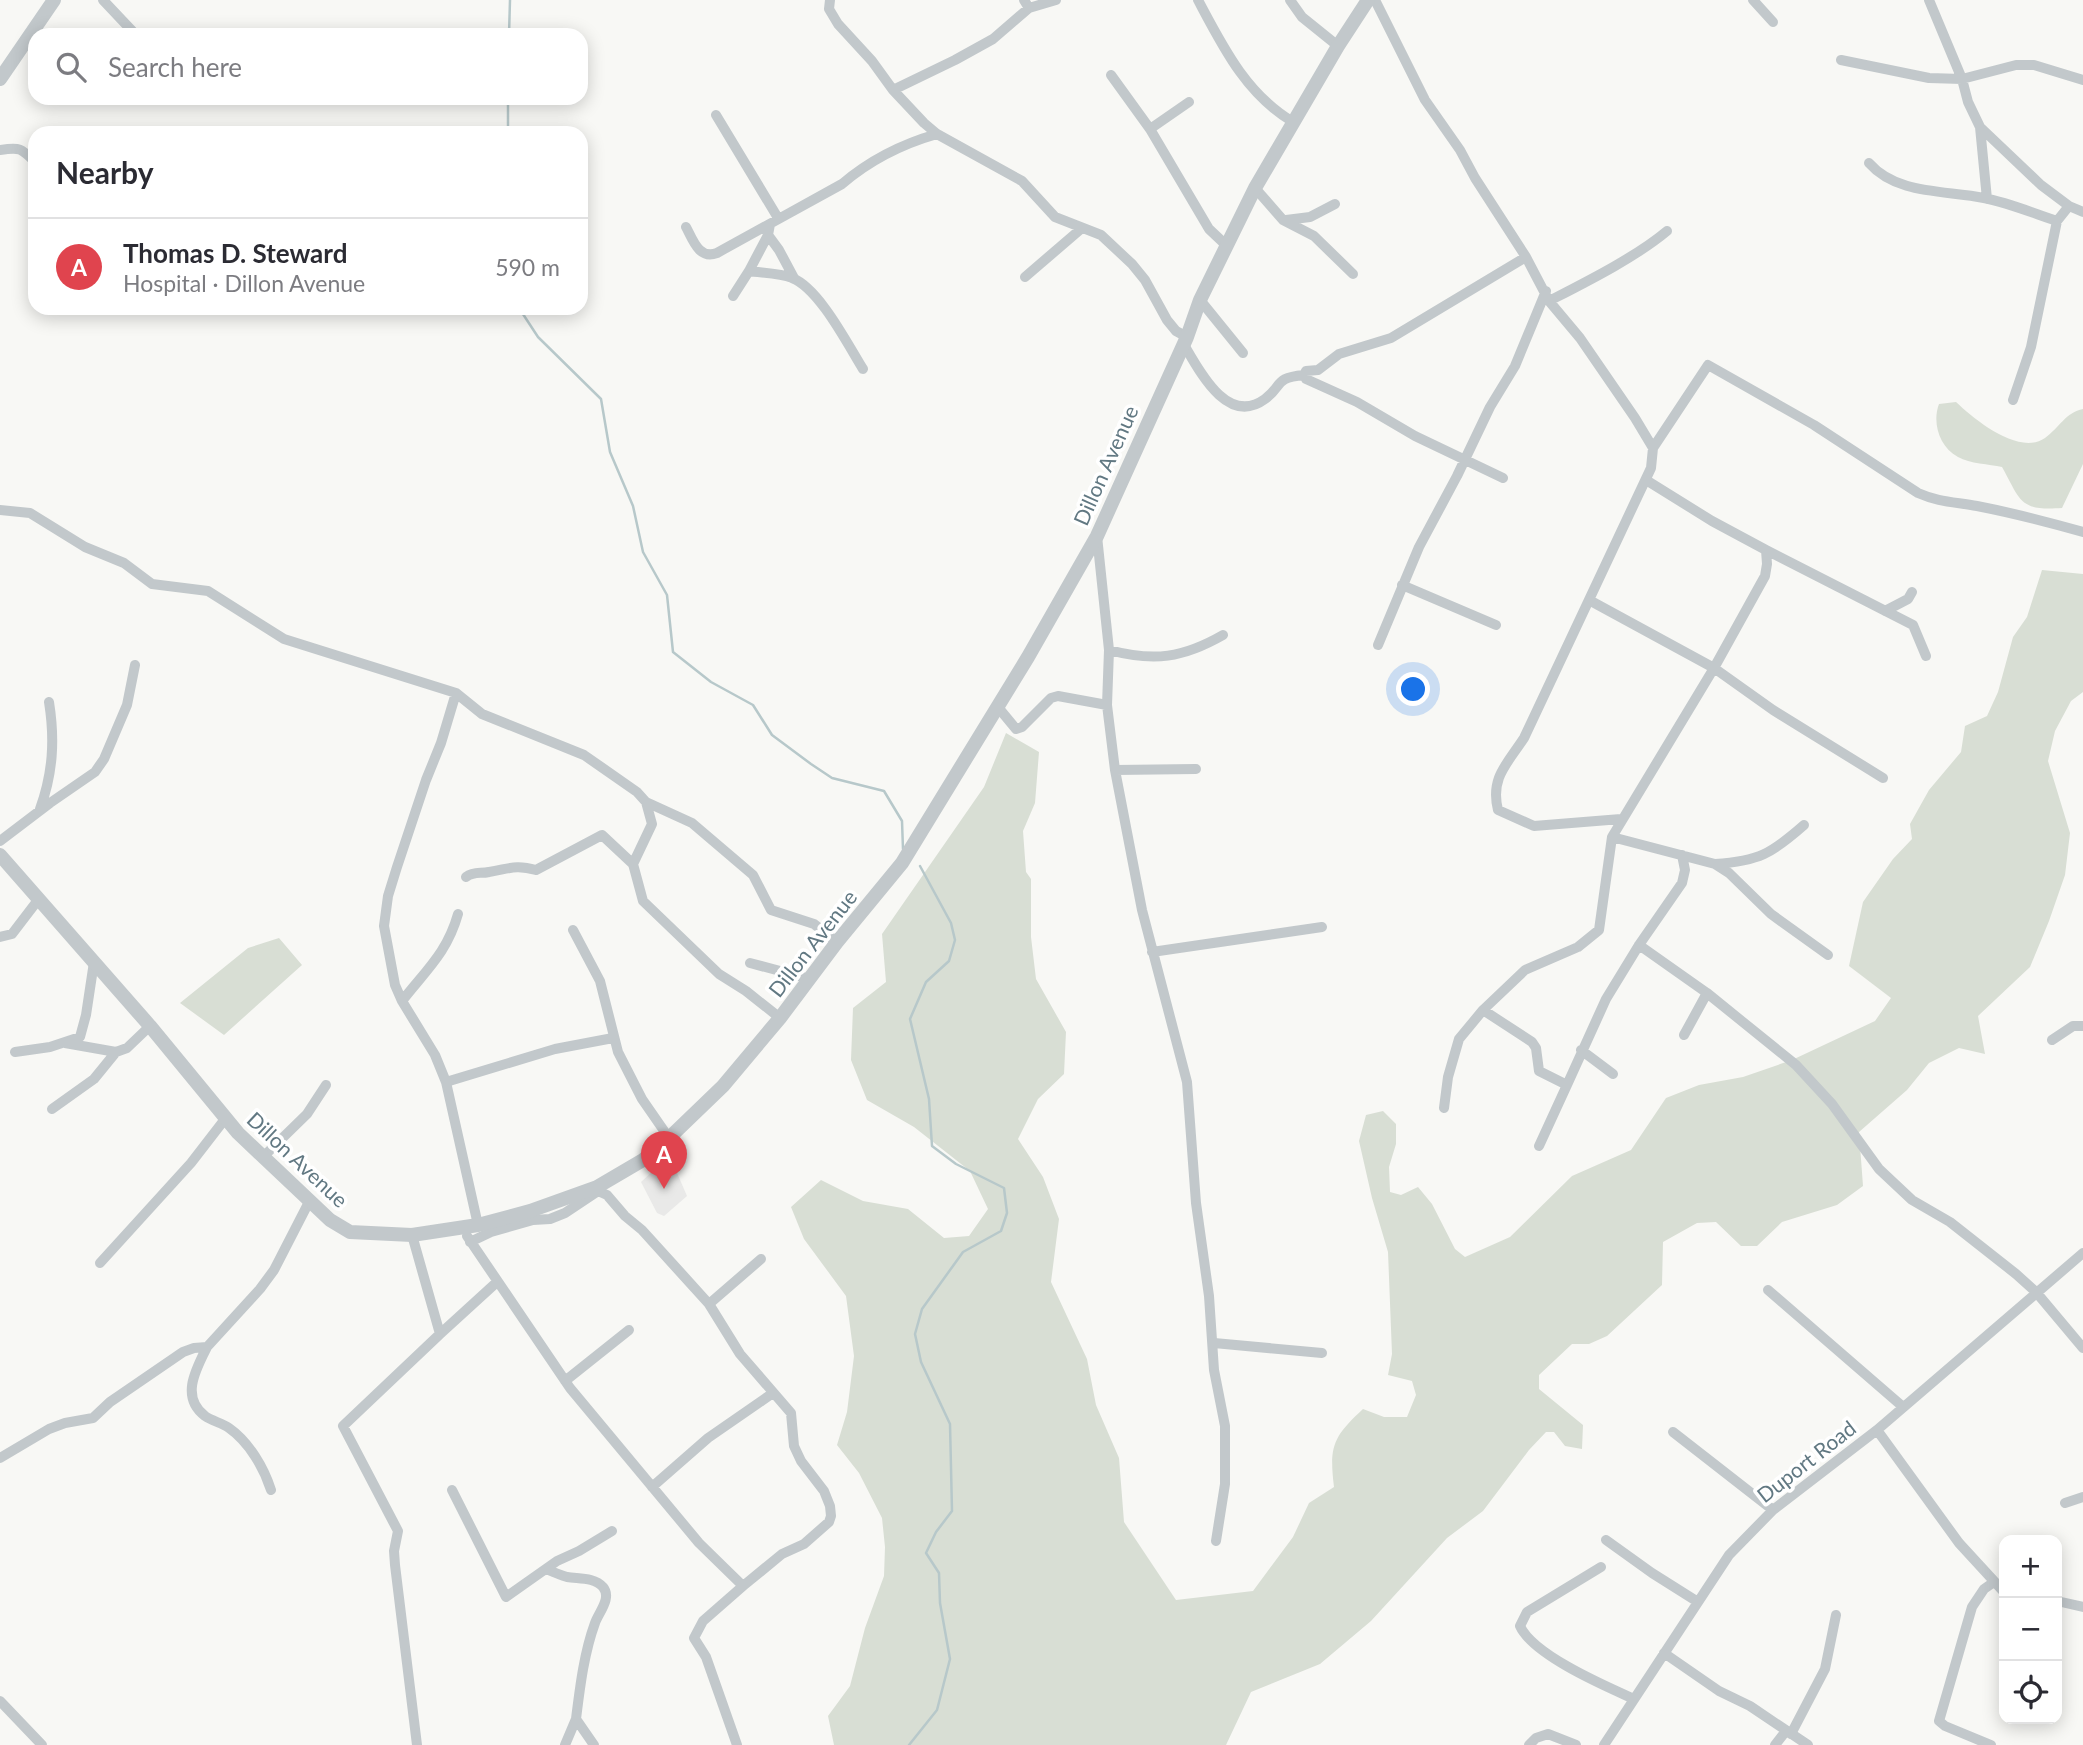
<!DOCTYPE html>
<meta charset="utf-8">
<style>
:root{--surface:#fff;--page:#f2f2f3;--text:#2b2b33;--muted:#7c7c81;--line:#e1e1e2;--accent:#ea580c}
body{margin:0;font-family:Lato,sans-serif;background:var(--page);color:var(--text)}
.controls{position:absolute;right:21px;bottom:21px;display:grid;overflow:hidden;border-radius:14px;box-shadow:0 4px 18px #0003}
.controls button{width:63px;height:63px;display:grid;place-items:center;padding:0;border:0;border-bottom:2px solid var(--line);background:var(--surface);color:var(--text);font:35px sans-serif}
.you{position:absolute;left:1414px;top:690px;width:24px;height:24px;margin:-18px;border:5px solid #fff;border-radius:50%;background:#1a73e8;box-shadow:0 0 0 10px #1a73e833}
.badge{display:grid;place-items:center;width:46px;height:46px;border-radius:50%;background:var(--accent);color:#fff;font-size:23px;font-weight:700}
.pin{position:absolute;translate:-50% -58px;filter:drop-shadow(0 2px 4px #0008)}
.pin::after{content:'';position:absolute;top:37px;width:24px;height:21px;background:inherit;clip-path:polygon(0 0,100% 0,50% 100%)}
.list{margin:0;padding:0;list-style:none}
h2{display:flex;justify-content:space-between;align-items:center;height:91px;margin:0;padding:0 28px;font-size:30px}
h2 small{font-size:23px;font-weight:400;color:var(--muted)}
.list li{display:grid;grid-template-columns:46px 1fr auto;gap:21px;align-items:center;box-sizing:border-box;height:98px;padding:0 28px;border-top:2px solid var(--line)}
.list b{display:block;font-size:26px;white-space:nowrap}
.list p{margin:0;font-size:23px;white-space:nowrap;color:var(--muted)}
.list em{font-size:23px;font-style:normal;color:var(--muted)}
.icon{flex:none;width:38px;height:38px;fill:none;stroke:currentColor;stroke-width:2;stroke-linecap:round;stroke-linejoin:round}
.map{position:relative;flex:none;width:2083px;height:1745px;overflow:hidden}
.search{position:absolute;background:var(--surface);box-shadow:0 4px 18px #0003;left:28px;top:28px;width:560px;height:77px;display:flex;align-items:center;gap:18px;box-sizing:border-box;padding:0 24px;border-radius:21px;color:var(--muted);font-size:26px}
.panel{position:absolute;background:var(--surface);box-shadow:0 4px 18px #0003;left:28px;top:126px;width:560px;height:189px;border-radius:21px}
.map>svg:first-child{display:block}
.built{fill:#e9e9e8}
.green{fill:#d8ded4}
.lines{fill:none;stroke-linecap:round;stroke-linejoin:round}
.stream{stroke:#b7c8ca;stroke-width:2.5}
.minor{stroke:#c2c8cb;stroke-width:10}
.tertiary{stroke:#c2c8cb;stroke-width:14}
.labels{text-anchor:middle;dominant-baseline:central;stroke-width:7;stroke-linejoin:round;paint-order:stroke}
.street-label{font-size:21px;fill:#617882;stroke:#fff}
</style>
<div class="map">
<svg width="2083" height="1745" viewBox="0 0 2083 1745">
<rect width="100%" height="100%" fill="#f8f8f5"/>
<path class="built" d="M 666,1159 L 674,1166 L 687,1196 L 664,1216 L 657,1213 L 641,1182 Z"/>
<path class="green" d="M 1956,402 C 1975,420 2019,456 2045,438 C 2059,428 2066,412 2083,409 L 2083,464 L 2062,508 C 2019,511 2021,501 2002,467 C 1989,464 1970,464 1958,457 C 1939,447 1932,422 1939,404 Z
M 2042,570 L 2083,574 L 2083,692 L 2071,701 L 2055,731 L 2048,761 L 2070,833 L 2065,875 L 2049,921 L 2030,967 L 1978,1016 L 1985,1054 L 1959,1048 L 1929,1063 L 1907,1090 L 1859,1132 L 1863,1186 L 1837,1205 L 1782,1222 L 1757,1246 L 1741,1246 L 1716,1222 L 1697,1223 L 1663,1242 L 1662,1285 L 1607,1336 L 1589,1344 L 1572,1344 L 1539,1375 L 1539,1389 L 1583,1425 L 1582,1449 L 1565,1446 L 1554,1432 L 1546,1432 L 1529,1450 L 1483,1511 L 1447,1538 L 1371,1621 L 1320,1664 L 1251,1692 L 1226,1745 L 834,1745 L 828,1716 L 850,1686 L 865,1628 L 884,1576 L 885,1547 L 882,1518 L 859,1473 L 837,1445 L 847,1412 L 854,1356 L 846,1296 L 804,1239 L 791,1207 L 821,1180 L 863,1201 L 908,1209 L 944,1238 L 969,1236 L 988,1209 L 970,1171 L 914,1127 L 867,1100 L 851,1060 L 853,1008 L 886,982 L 882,934 L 984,787 L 1006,733 L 1039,752 L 1035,803 L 1023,831 L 1026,872 L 1031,879 L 1031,937 L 1036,979 L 1066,1032 L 1064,1074 L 1038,1099 L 1018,1139 L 1043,1177 L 1059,1219 L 1051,1282 L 1087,1359 L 1096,1405 L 1119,1458 L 1124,1522 L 1176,1600 L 1253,1591 L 1293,1537 L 1309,1503 L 1334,1487 C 1329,1446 1333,1437 1363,1409 L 1384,1417 L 1407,1417 L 1416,1395 L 1412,1381 L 1388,1375 L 1392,1354 L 1388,1252 L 1372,1198 L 1359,1141 L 1366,1115 L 1383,1111 L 1396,1124 L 1396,1144 L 1389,1167 L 1390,1192 L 1401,1195 L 1418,1187 L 1432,1204 L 1455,1249 L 1465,1257 L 1510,1237 L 1572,1176 L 1631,1150 L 1666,1098 L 1699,1085 L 1743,1077 L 1792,1060 L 1875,1021 L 1891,998 L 1849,966 L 1863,902 L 1893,859 L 1912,839 L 1910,824 L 1929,790 L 1961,752 L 1965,726 L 1987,716 L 1998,692 L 2013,637 L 2027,617 Z
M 279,938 L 302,965 L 224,1035 L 180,1003 L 248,948 Z"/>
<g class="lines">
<path class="stream" d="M 509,35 L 510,0
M 508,133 L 508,98
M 519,308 L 538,337 L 601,399 L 610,452 L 633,506 L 643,552 L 667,595 L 673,652 L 711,682 L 753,705 L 772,735 L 811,764 L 832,778 L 884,791 L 902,821 L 903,849
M 909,1745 L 937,1710 L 950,1659 L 940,1603 L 939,1573 L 926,1553 L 936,1532 L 952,1511 L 950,1424 L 921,1362 L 915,1334 L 922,1309 L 963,1252 L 1001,1231 L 1007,1213 L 1004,1188 L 956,1164 L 932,1146 L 929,1099 L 910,1019 L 926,982 L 949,961 L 955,940 L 951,923 L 920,866"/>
<path class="minor" d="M 103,0 L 136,35
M 830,0 L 829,9 L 838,24 L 872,61 L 893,90 L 924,123 L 937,134 L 1022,181 L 1055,217 L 1101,235 L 1132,264 L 1145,280 L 1167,320 L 1176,331 L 1187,337
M 1024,0 L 1029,8 L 1056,0
M 1198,0 C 1223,47 1246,94 1293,122
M 1290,0 L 1302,17 L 1338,46
M 1375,0 L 1425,100 L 1460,150 L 1475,178 L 1526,257 L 1549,301 L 1580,338 L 1635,418 L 1653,448 L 1651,468 L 1524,738 C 1507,764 1490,778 1498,810 L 1534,826 L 1621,819
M 1753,0 L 1773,22
M 1929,0 L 1962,79 L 1968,102 L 1980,127 L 2041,185 L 2069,206 L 2083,212
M 1841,60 L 1929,78 L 1962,79 L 2016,65 L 2034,65 L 2083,80
M 1111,75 L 1150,129 L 1209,229 L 1227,246
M 893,90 L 955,60 L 993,39 L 1029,8
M 716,115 L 778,218
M 1980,127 L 1987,199
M 1150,129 L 1189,102
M 0,150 C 20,147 21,148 35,162
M 1869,163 C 1897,195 1945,190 1984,198 C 2009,203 2033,213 2057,221
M 1255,188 L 1283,220 L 1314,236 L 1353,274
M 1286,220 L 1310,217 L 1335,204
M 770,224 L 768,235 L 779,250 L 794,278
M 686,227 C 693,240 699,260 717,253 L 842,184 C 870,160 902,144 937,134
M 749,271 L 768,235
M 1025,277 L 1082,228
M 733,296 L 749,271 C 762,273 780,273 792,278 C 819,288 848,345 863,369
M 1200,300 L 1243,353
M 1549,301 C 1586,282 1636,257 1667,231
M 194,308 L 199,310
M 1183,343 C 1199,370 1227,427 1265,399 C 1284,385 1273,378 1304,375 L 1306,371 L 1318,370 L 1339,354 L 1391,338 L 1526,257
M 1304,375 L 1306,379 L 1357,402 L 1415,436 L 1503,478
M 2013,400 L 2031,347 L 2057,221 L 2069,206
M 1653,448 L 1708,365 L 1814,425 L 1918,493 C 1938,502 1956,502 1977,506 C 2013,513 2048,522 2083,532
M 0,510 L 30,513 L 85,547 L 124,563 L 152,584 L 208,591 L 284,639 L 456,693 L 482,714 L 584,755 L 637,792 L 646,802 L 652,824 L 633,864
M 1097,536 L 1109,650 L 1107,705 L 1115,770 L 1142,910 L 1187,1082 L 1196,1203 L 1209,1296 L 1214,1370 L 1225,1426 L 1225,1484 L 1216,1541
M 1766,550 L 1913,625 L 1926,656
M 1402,585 L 1496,625
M 1589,600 L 1714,668 L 1773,710 L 1883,778
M 1885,611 L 1908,599 L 1912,592
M 1378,645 L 1419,547 L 1457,476 L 1490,407 L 1515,366 L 1546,291
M 1109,650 C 1154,662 1183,658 1223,635
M 456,693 L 441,743 L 426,780 L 397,867 L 388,896 L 384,926 L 395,985 L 402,1001 L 435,1055 L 446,1082 L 478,1225
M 997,706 L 1016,729 L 1022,727 L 1051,698 L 1058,696 L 1107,705
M 1115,770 L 1196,769
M 646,802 L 692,823 L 753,875 L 771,910 L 814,924 L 837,942
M 40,809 C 53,773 55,740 49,702
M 1612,837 L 1715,864 L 1729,873 L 1771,914 L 1828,955
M 0,841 L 50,803 L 95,772 L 104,759 L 127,705 L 135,665
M 1715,864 C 1759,861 1771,854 1804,825
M 466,877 C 474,871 480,874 489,872 C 509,869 515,864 536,870 L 602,835 L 633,864 L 643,901 L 719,974 L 746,991 L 780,1018
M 573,930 L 600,981 L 618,1052 L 642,1099 L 669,1138
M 0,937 L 12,934 L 38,900
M 1639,945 L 1707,993 L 1796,1065 L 1832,1104 L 1879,1169 L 1912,1200 L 1950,1222 L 2016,1274 L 2036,1292 L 2083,1348
M 1152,952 L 1322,927
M 750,963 L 810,979
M 402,1001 C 426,970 447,953 458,914
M 1483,1010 L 1532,1042 L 1536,1048 L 1539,1071 L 1567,1085 L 1606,999 L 1639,945 L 1682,883 L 1685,870 L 1682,855
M 1684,1035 L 1707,993
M 2052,1040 L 2073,1026 L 2083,1026
M 65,1043 L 116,1052 L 127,1048 L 150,1026
M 1581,1050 L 1613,1074
M 15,1052 L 50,1047 L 80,1037 L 86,1015 L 94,962
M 446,1082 L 555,1049 L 613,1038
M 1444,1108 L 1448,1077 L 1459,1039 L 1483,1010 L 1525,970 L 1578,947 L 1599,930 L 1612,837 L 1714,668 L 1765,576 L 1767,564 L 1766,550 L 1712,521 L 1646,480
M 52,1109 L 94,1079 L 116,1052
M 1539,1146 L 1567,1085
M 263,1157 L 307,1114 L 326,1085
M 412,1235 L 440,1334 L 343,1426 L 398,1531 L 394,1551 L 395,1565 L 417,1745
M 467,1236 L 570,1388 L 699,1543 L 743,1586 L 703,1621 L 694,1638 L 706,1657 L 737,1745
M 470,1242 L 491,1232 L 533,1220 L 550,1219 L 565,1213 L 598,1191 L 607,1195 L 625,1216 L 642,1230 L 709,1304 L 740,1354 L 791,1413 L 794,1446 L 801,1461 L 824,1491 L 830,1506 L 831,1516 L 829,1522 L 804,1544 L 782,1554 L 743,1586
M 100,1263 L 191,1163 L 225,1119
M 1768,1290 L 1902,1406
M 709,1304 L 761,1259
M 440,1334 L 497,1282
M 1214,1343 L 1322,1353
M 207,1347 C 196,1369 180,1397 205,1416 C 212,1421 222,1423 229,1428 C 249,1442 264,1468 271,1490
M 565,1381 L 629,1330
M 1877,1430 L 1959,1543 L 2004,1592
M 1673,1432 L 1773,1510
M 0,1458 L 49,1429 L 65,1423 L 93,1418 L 110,1402 L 183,1352 L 194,1348 L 207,1347 L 260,1289 L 274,1270 L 310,1200
M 652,1487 L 708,1438 L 773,1393
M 452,1490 L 506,1597 L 557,1561 L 579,1551 L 612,1531
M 2065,1503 L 2083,1497
M 1606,1540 L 1652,1573 L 1698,1602
M 1601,1567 L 1527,1612 L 1520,1626 C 1533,1655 1605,1686 1634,1699
M 546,1569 C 553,1572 560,1575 567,1577 C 579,1579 594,1577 603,1587 C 612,1598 599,1612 595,1623 C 584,1653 580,1687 576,1719 L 594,1745
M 2057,1601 L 2083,1607
M 1664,1653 L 1719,1691 L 1750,1706 L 1808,1745
M 0,1701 L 42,1745
M 1791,1734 L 1825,1669 L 1836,1615
M 565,1745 L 576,1719
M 1529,1745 L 1536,1738 L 1548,1734 L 1576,1745
M 1604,1745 L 1729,1555 L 1773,1510 L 1877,1430 L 2083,1253
M 1775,1745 L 1786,1731
M 1991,1745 L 1945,1726 L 1939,1721 L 1972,1607 L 1984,1589 L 1994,1582"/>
<path class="tertiary" d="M 0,79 L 54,0
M 0,855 L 150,1026 L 238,1133 L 330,1220 L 350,1232 L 412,1235 L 478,1225 L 530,1211 L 597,1187 L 643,1160 L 669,1138 L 723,1086 L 780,1018 L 837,942 L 902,863 L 1028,657 L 1097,536 L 1187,337 L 1200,300 L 1255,188 L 1338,46 L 1368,0"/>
</g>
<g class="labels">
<g class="street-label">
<text transform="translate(1105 465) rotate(-66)">Dillon Avenue</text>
<text transform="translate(812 943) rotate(-52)">Dillon Avenue</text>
<text transform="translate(298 1159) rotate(43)">Dillon Avenue</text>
<text transform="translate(1806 1461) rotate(-38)">Duport Road</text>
</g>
</g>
</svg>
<div class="controls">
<button>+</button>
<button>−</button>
<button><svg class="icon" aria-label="locate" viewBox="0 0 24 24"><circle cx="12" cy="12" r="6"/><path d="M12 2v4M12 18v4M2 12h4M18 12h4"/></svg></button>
</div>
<div class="you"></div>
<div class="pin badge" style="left:664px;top:1189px;background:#e0444e">A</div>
<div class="search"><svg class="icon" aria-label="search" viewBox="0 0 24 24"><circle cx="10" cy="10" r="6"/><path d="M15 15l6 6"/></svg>Search here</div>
<section class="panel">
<h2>Nearby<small></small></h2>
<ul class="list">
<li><span class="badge" style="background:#e0444e">A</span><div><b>Thomas D. Steward</b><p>Hospital · Dillon Avenue</p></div><em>590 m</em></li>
</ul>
</section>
</div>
